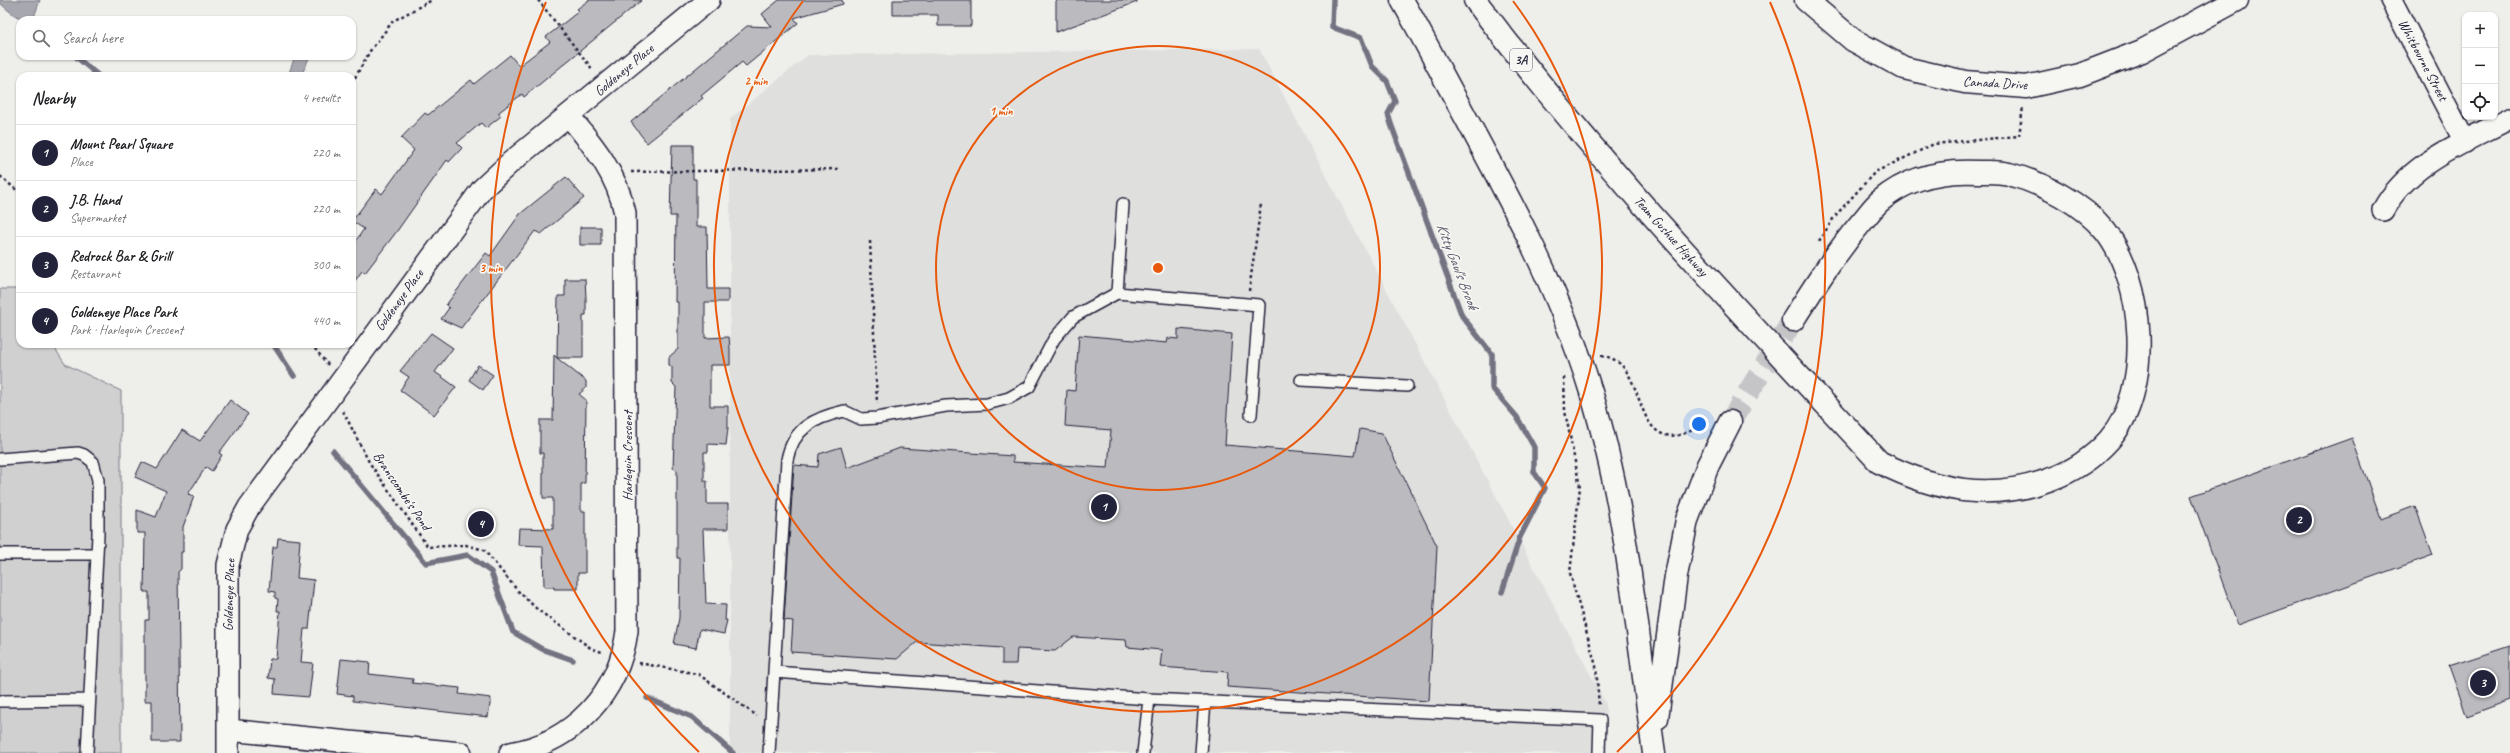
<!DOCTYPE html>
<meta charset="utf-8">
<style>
:root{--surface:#fff;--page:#f6f6f6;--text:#202124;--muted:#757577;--line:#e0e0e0;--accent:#22223b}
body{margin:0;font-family:Caveat,sans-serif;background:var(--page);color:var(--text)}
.controls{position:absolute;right:12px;top:12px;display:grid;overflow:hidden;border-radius:8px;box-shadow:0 1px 3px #0004}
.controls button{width:36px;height:36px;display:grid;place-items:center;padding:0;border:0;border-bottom:1px solid var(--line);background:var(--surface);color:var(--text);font:20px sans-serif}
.you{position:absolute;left:1699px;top:424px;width:14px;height:14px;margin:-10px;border:3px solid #fff;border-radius:50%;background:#1a73e8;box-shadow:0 0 0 6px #1a73e833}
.badge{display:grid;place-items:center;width:26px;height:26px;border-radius:50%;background:var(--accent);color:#fff;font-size:13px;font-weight:700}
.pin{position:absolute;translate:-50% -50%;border:2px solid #fff;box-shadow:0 1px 4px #0006}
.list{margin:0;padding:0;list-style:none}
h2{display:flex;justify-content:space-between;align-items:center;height:52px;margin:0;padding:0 16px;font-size:17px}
h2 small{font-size:13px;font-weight:400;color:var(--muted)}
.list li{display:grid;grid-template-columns:26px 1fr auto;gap:12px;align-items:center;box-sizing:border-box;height:56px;padding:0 16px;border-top:1px solid var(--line)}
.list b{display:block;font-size:15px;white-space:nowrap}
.list p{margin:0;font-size:13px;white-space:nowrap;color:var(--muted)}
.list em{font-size:13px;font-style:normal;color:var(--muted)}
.icon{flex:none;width:22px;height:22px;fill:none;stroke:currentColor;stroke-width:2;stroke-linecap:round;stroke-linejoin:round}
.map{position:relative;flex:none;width:2510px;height:753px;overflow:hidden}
.search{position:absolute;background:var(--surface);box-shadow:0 1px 3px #0004;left:16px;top:16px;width:340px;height:44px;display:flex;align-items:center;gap:10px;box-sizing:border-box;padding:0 14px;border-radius:12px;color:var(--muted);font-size:15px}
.panel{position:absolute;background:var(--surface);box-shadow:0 1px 3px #0004;left:16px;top:72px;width:340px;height:276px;border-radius:12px}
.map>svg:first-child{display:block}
.built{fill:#dfdfde}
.green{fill:#d0d0d1;stroke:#797986}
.water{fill:#a7a7af;stroke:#727281}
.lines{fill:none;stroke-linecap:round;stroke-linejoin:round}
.stream{stroke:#727281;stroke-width:5.5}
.building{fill:#bbbbbf;stroke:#22223b}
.highway-tunnel{stroke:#c5c5c8;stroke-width:22;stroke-dasharray:22 11;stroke-linecap:butt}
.lane-casing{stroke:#22223b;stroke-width:14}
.street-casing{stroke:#22223b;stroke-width:24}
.secondary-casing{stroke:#22223b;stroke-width:25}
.highway-casing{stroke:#22223b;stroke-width:25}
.path{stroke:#22223b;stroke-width:2.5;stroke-dasharray:3 3;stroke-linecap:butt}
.lane{stroke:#f6f6f2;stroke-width:11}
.street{stroke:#f6f6f2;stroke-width:21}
.secondary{stroke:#f6f6f2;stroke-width:22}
.highway{stroke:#f6f6f2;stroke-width:22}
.ring{fill:none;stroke:#e8590c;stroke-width:2}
.labels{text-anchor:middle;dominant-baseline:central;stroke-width:3.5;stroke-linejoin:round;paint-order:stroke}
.shield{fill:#f6f6f2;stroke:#626272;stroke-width:1}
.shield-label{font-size:13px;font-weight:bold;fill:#22223b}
.street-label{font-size:14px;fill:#22223b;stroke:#f6f6f2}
.water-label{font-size:15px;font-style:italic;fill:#575769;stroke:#f6f6f2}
.centre{fill:#e8590c;stroke:#f6f6f2;stroke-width:2}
.ring-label{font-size:12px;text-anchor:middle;font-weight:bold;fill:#e8590c;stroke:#f6f6f2;stroke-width:3.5;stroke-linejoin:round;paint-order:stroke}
</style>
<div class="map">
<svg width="2510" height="753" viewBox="0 0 2510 753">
<rect width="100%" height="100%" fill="#eeeeeb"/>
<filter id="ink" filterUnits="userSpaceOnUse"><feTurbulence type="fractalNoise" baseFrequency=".025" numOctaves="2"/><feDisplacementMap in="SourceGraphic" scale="8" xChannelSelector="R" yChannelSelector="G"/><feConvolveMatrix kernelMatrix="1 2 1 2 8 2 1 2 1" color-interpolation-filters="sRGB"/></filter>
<g filter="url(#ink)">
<path class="built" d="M 1259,49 L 1606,704 L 1607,753 L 730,753 L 730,119 L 808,55 Z"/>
<path class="green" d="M 0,289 L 15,289 L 20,296 L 20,344 L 52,344 L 65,364 L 121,391 L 121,753 L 0,753 Z"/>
<path class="water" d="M 0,0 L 40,0 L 33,20 C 18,20 11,13 0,3 Z
M 295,56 L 310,56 L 301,76 L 288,76 Z"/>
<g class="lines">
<path class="stream" d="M 1333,0 L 1332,27 L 1361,38 L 1372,66 L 1387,81 L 1395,101 L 1388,114 L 1391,124 L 1462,316 L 1492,354 L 1492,388 L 1517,417 L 1534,447 L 1534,472 L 1545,488 L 1520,537 L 1502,592
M 75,56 L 99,76
M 273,344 L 294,376
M 333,451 L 426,563 L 468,555 L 491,572 L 513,632 L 542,649 L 573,660
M 647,698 L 692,717 L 733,753"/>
</g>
<path class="building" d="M 589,0 L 642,0 L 524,97 L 522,94 L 498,113 L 501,116 L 486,128 L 481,123 L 457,143 L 462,148 L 449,162 L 447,160 L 397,231 L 365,273 L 362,271 L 352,285 L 352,246 L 364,229 L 352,221 L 376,189 L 382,194 L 414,150 L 401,138 L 425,113 L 428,115 L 471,80 L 474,84 L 510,55 L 519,66 L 550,42 L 546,37 L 579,11 L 577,9 Z
M 779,0 L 842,0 L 843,4 L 794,18 L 798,23 L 746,66 L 742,62 L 701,96 L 703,98 L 647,143 L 631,122 L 747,26 L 772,27 L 762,14 Z
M 893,0 L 971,0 L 971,26 L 938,26 L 938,15 L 893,15 Z
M 1056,0 L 1137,0 L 1137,2 L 1056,32 Z
M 672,145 L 693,145 L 693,179 L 696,179 L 696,227 L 707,227 L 708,289 L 728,289 L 728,302 L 705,302 L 705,338 L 729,337 L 730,349 L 730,365 L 710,365 L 710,406 L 728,406 L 728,428 L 726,445 L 708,444 L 708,452 L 704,452 L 704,481 L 707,481 L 707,504 L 728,504 L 728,529 L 703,529 L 706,604 L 726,605 L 725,620 L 727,620 L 724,634 L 700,629 L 696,648 L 674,644 L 679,618 L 680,558 L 677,558 L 677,470 L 673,468 L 676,387 L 672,383 L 672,367 L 669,365 L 669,357 L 678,349 L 678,302 L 675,302 L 676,216 L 670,216 Z
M 566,177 L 584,198 L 541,234 L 535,231 L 461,328 L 441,319 L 449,308 L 446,305 L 465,280 L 486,253 L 490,256 L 520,214 Z
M 580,227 L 601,227 L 601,245 L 580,245 Z
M 565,279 L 585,279 L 586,298 L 586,315 L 583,315 L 583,358 L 557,358 L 586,381 L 586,388 L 579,394 L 586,400 L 585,483 L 581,483 L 581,511 L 585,511 L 585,573 L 578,573 L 578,589 L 554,589 L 554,587 L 544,587 L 543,546 L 518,545 L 519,528 L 553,529 L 553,498 L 543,498 L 543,453 L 540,453 L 540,420 L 553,420 L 554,355 L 557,358 L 558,296 L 565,296 Z
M 1178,329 L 1232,334 L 1225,445 L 1355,456 L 1360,429 L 1382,433 L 1437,546 L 1429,701 L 1227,687 L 1228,672 L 1160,667 L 1162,650 L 1127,647 L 1126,640 L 1073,637 L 1055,651 L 1017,649 L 1016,664 L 1002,664 L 1002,648 L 917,642 L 897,659 L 791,652 L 793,621 L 784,620 L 794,465 L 818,467 L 819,454 L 841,447 L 847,468 L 900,448 L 1013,456 L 1013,462 L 1108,468 L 1111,430 L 1065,426 L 1067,390 L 1075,391 L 1079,335 L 1167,343 L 1168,338 L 1178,339 Z
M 431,333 L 453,348 L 435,372 L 456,387 L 434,415 L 400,390 L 409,377 L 400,371 Z
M 478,365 L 493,375 L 483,390 L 469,380 Z
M 230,400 L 248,414 L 219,453 L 222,455 L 212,471 L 206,467 L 188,494 L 194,496 L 183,527 L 183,552 L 181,552 L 181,569 L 178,572 L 180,742 L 152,742 L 152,701 L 145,701 L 145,620 L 149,620 L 149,592 L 144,592 L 145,533 L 137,533 L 137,510 L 156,517 L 166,491 L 135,477 L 142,462 L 157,469 L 182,430 L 200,441 Z
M 2352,438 L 2381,519 L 2415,506 L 2433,555 L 2238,625 L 2191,496 Z
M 278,538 L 300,540 L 297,578 L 314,580 L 309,629 L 304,629 L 301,662 L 313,663 L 309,697 L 274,694 L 275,679 L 268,678 L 270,659 L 276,659 L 280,611 L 277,611 L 278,599 L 275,598 L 275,592 L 269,591 L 273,547 L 277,547 Z
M 2510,646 L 2510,700 L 2467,716 L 2449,666 Z
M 341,659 L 370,662 L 369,674 L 413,679 L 412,683 L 460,688 L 459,694 L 491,698 L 488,717 L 353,701 L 353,696 L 337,694 Z"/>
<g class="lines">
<path class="highway-tunnel" d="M 1730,422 L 1793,320"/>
<g class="lane-casing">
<path id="lane" d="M 1117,293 L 1123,204
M 1301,380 L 1407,386
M 0,459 L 78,453 L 84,455 L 93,462 L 98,480 L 98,535 L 87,753
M 0,554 L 97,554
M 774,672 L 1149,699 L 1600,720 L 1599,753
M 0,701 L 89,700
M 769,753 L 787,460 C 793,428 814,418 844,411 L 861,419 L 877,418 L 946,406 L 987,404 L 1009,398 L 1029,387 L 1054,339 L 1073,317 L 1117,293 L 1259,305 L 1251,415
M 1143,753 L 1149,699
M 1201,753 L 1205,701"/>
</g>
<g class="street-casing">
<path id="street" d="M 2391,0 L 2465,142
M 2383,210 C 2409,162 2465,142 2510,118
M 228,730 L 461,753
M 228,753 L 228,565 L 237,529 L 249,507 L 482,189 L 511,162 L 709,0
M 510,753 C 573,743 619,693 627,631 L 625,213 C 617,174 594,146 569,116"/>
</g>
<g class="secondary-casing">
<path id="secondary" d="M 1806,0 L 1853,40 L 1904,68 L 1965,82 L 2026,87 L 2080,75 L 2142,51 L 2237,0"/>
</g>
<g class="highway-casing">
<path id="highway" d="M 1402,0 C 1422,35 1440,71 1460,107 C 1510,199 1560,291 1591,392 C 1627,508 1637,633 1654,753
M 1475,0 C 1598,164 1740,312 1879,462 C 1937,491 1990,502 2051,479 C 2072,472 2094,457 2109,440 C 2153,391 2145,281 2105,231 C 2082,203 2043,183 2009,174 C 1999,171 1988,172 1978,172 C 1943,170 1908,177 1880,201 C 1873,207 1867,216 1860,224 C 1835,254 1814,287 1793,320
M 1657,718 L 1676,576 L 1687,520 L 1708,465 L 1730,422"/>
</g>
<path class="path" d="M 538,0 L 593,70
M 352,83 L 370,51 L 393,21 L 432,0
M 631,172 L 838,169
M 0,176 L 20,193
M 870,241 L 877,403
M 1819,241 L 1835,216 L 1875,172 L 1934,144 L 2019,136 L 2023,107
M 1249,291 L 1261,204
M 311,344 L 329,366
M 1601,356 C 1648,359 1630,444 1679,435 C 1688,433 1698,427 1707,423
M 1564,377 L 1565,411 L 1580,487 L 1570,573 L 1596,666 L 1599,706
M 343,411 L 369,462 L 428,547 L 466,545 L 484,550 L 518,591 L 538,610 L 592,649 L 602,652
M 639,663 L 698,674 L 757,716"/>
<use href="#lane" class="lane"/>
<use href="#street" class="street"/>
<use href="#secondary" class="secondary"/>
<use href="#highway" class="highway"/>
</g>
</g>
<g class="ring">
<circle cx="1158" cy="268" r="222"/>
<path d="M1513 1A444 444 0 1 1 803 1"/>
<path d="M699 752A667 667 0 0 1 546 2M1770 2A667 667 0 0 1 1617 752"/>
</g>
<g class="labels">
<rect class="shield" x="1510" y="49" width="22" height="22" rx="3"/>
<g class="shield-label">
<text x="1521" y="60">3A</text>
</g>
<g class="street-label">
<text transform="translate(2423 60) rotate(62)">Whitbourne Street</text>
<text transform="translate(624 70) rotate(-40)">Goldeneye Place</text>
<text transform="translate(1995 83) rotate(3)">Canada Drive</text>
<text transform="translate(1671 236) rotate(48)">Team Gushue Highway</text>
<text transform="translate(399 300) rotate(-54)">Goldeneye Place</text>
<text transform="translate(627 456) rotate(-90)">Harlequin Crescent</text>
<text transform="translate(402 491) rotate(56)">Branscombe's Pond</text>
<text transform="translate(229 595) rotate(-88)">Goldeneye Place</text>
</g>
<g class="water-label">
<text transform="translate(1457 266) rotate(69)">Kitty Gaul's Brook</text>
</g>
</g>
<circle cx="1158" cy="268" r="6" class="centre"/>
<g class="ring-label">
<text x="756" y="85">2 min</text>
<text x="1001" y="115">1 min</text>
<text x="491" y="272">3 min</text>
</g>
</svg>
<div class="controls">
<button>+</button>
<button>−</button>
<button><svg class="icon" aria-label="locate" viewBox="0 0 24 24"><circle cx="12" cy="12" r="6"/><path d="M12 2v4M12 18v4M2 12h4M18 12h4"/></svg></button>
</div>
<div class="you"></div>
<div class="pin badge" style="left:1104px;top:507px">1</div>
<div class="pin badge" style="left:2299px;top:520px">2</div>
<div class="pin badge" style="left:2483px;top:683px">3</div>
<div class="pin badge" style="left:481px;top:524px">4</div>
<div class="search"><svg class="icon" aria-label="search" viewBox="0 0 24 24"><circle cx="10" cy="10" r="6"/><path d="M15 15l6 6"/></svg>Search here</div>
<section class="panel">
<h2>Nearby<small>4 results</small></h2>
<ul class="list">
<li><span class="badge">1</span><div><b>Mount Pearl Square</b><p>Place</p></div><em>220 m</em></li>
<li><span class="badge">2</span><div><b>J.B. Hand</b><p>Supermarket</p></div><em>220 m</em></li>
<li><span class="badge">3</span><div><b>Redrock Bar &amp; Grill</b><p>Restaurant</p></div><em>300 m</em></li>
<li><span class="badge">4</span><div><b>Goldeneye Place Park</b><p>Park · Harlequin Crescent</p></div><em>440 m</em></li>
</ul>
</section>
</div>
